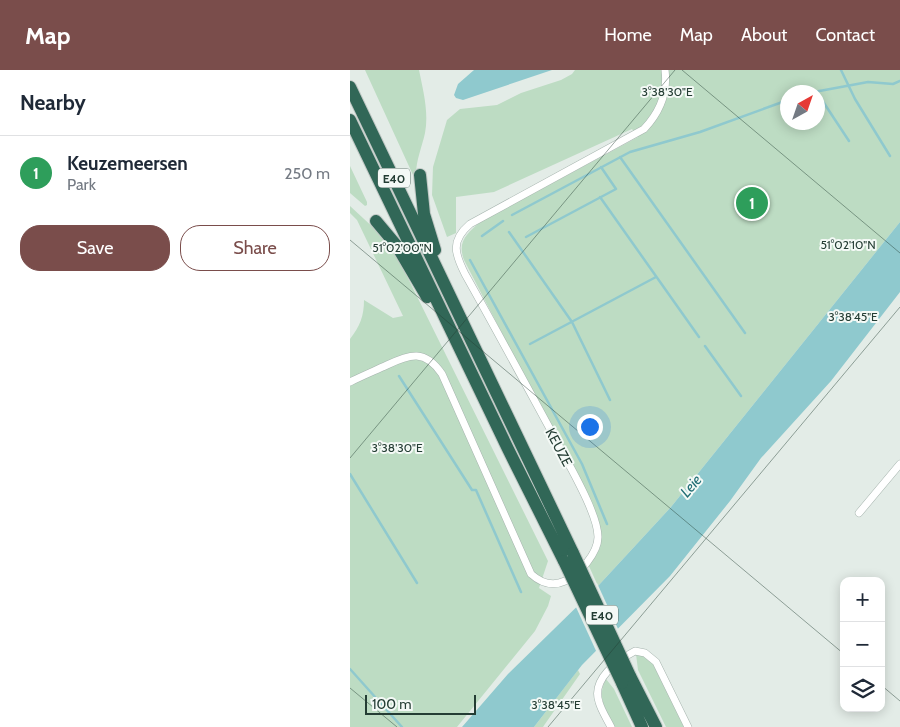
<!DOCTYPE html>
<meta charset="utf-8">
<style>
:root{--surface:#fff;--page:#f6f6f7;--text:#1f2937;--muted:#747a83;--line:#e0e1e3;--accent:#7a4d4b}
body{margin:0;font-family:Cabin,sans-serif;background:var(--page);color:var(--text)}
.controls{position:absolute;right:15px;bottom:15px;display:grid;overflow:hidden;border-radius:10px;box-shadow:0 2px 12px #0003}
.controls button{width:45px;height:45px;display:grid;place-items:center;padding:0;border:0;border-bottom:1px solid var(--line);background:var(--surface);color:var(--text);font:25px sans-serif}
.compass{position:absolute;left:430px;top:15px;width:45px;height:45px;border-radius:50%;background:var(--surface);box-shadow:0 2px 12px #0003;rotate:40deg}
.scale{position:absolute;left:15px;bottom:12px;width:111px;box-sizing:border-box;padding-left:5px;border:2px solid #243d34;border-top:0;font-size:14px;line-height:18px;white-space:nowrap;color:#243d34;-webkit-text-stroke:4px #f4f9f6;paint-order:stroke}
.you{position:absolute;left:239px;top:356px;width:18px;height:18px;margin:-12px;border:4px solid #fff;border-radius:50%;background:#1a73e8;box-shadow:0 0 0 8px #1a73e833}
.badge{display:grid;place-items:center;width:32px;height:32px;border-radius:50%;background:var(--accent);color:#fff;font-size:16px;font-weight:700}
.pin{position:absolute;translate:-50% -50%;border:2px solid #fff;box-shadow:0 1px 5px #0006}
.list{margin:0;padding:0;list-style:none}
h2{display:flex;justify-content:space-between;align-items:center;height:65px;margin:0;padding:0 20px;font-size:21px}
h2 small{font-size:16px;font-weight:400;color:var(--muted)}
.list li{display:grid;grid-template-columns:32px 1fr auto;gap:15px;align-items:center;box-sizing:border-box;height:75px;padding:0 20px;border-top:1px solid var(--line)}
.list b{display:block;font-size:19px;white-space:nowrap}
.list p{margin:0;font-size:16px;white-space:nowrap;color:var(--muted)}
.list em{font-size:16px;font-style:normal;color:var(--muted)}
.actions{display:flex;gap:10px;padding:15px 20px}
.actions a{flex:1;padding:11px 0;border:1px solid var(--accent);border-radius:20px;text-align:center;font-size:18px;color:var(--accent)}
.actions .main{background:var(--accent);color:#fff}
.icon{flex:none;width:28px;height:28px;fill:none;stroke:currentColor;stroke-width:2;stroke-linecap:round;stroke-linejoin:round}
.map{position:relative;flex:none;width:550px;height:657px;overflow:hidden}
header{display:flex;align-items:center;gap:30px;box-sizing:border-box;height:70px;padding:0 25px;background:var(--accent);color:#fff}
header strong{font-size:24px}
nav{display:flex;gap:28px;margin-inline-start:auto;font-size:18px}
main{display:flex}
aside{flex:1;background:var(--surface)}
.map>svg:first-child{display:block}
.green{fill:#bddcc3;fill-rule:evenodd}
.water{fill:#8fc9ce}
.pier{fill:#e3ece7}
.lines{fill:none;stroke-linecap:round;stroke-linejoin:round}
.stream{stroke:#8fc9ce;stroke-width:2.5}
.minor-casing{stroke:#a6b4ae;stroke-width:8}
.motorway-casing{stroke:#c2c9c6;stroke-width:14}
.minor{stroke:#fff;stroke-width:7}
.motorway{stroke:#316757;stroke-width:12}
.motorway-bridge-casing{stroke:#c2c9c6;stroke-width:14;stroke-linecap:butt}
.motorway-bridge{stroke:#316757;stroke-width:12}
.ticks{fill:none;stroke:#243d34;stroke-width:1;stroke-opacity:0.45}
.labels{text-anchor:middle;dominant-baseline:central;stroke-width:4;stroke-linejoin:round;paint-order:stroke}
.shield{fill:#f4f9f6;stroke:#62756e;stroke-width:1}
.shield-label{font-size:12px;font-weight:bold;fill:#243d34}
.street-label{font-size:14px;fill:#243d34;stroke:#f4f9f6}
.water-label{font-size:15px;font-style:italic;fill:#216e75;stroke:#f4f9f6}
.ticks-label{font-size:12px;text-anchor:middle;fill:#243d34;stroke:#f4f9f6;stroke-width:4;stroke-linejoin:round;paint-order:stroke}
</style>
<header>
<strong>Map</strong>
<nav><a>Home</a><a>Map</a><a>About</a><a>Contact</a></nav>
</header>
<main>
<aside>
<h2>Nearby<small></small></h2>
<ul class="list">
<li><span class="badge" style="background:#2e9e5b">1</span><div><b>Keuzemeersen</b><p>Park</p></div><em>250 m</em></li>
</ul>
<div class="actions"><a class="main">Save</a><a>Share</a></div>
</aside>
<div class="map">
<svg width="550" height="657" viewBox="0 0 550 657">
<rect width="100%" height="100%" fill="#e3ece7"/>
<path class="green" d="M 15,0 L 69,0 C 73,20 79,42 75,63 C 72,77 66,90 66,105 L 63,105 Z
M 225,0 L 550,0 L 550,152 L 321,437 L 248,516 L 238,494 L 250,478 L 251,465 L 187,331 L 114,190 C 107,171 117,164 130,152 L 288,67 L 282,59 L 144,122 L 106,127 L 106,163 L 97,167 L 82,125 L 83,97 L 97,50 L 110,39 L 147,35 L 171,23 L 211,10 L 222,4 ZM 438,22 L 468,22 L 468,52 L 438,52 Z
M 0,96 L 17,132 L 17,135 L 15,136 L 0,123 Z
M 0,136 L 27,161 L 45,182 L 198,491 L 189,518 L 201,526 L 198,536 L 185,561 L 107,657 L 0,657 L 0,269 C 10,256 14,246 14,230 L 43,248 L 53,246 L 7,150 L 0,143 Z
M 286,584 L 294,586 L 303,594 L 334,657 L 316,657 L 288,600 Z
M 228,600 L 230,604 L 195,654 L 193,657 L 184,657 Z
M 256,609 L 264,619 L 282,657 L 264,657 C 256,639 246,628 256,609 Z"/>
<path class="water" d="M 124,0 L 202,0 L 113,30 L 106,28 L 104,25 L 108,14 Z
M 550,152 L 550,222 L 481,311 L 411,388 L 380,431 L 320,506 L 232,595 L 184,657 L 112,657 L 158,604 L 248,516 L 321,437 Z"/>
<path class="pier" d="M 247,513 L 269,561 L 247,583 L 225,535 Z"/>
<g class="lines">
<path class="stream" d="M 491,0 L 505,29 L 540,86
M 464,22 L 518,12 L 543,14 L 550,11
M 468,24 L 499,71
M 270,87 L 395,263
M 250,127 L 349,267
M 162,145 L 280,82 L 350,62 L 438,30
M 159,162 L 222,252 L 260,330
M 132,166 L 153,151
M 176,167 L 266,119 L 251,97
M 120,190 L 232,394 L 257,454
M 180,274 L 306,207
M 355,276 L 391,326
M 49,306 L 122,420 L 126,420 L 171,522
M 0,404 L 67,513
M 0,599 L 52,657"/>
<g class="minor-casing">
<path id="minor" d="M 0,312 C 12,306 24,301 37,295 C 60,284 75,279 92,304 L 181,504 C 191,513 202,517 215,511 C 229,505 248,483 248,467 C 248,443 217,392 206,370 C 176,315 146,259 115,204 C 105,184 100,171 120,154 L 294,59 C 310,42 318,23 315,0
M 509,443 L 550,394
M 261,657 C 257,649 251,640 249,632 C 241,609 268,590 285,581 L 295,583 L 306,592 L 338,657"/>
</g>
<g class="motorway-casing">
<path id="motorway" d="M 0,17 L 223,483
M 0,50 L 158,379 L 214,491
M 70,105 L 74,144 L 85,180
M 26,151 L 47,176 L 77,227
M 280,606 L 306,657
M 272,613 L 292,657"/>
</g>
<use href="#minor" class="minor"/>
<use href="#motorway" class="motorway"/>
<g class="motorway-bridge-casing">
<path id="motorway-bridge" d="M 223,483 L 280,606
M 214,491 L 272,613"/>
</g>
<use href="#motorway-bridge" class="motorway-bridge"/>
</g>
<path class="ticks" d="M 332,0 L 550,183M 0,170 L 494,584M 0,388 L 325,0M 531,615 L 550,631M 0,618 L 47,657M 198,657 L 550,237"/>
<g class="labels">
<g class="shield">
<rect x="28" y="98.5" width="32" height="19" rx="4"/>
<rect x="236" y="535.5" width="32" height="19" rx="4"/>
</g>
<g class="shield-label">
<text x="44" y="108">E40</text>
<text x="252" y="545">E40</text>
</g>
<g class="street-label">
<text transform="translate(209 377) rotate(62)">KEUZE</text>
</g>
<g class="water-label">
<text transform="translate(341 416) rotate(-50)">Leie</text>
</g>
</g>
<g class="ticks-label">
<text x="317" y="26">3°38'30"E</text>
<text x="498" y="179">51°02'10"N</text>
<text x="52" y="182">51°02'00"N</text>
<text x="503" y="251">3°38'45"E</text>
<text x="47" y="382">3°38'30"E</text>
<text x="206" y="639">3°38'45"E</text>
</g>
</svg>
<div class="controls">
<button>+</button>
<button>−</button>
<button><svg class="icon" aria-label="layers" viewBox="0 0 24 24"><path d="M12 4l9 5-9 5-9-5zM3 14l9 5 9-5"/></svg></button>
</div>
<svg class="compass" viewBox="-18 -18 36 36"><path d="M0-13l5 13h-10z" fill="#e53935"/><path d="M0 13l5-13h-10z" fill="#747a83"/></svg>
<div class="scale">100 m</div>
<div class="you"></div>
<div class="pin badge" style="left:402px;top:133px;background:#2e9e5b">1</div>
</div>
</main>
